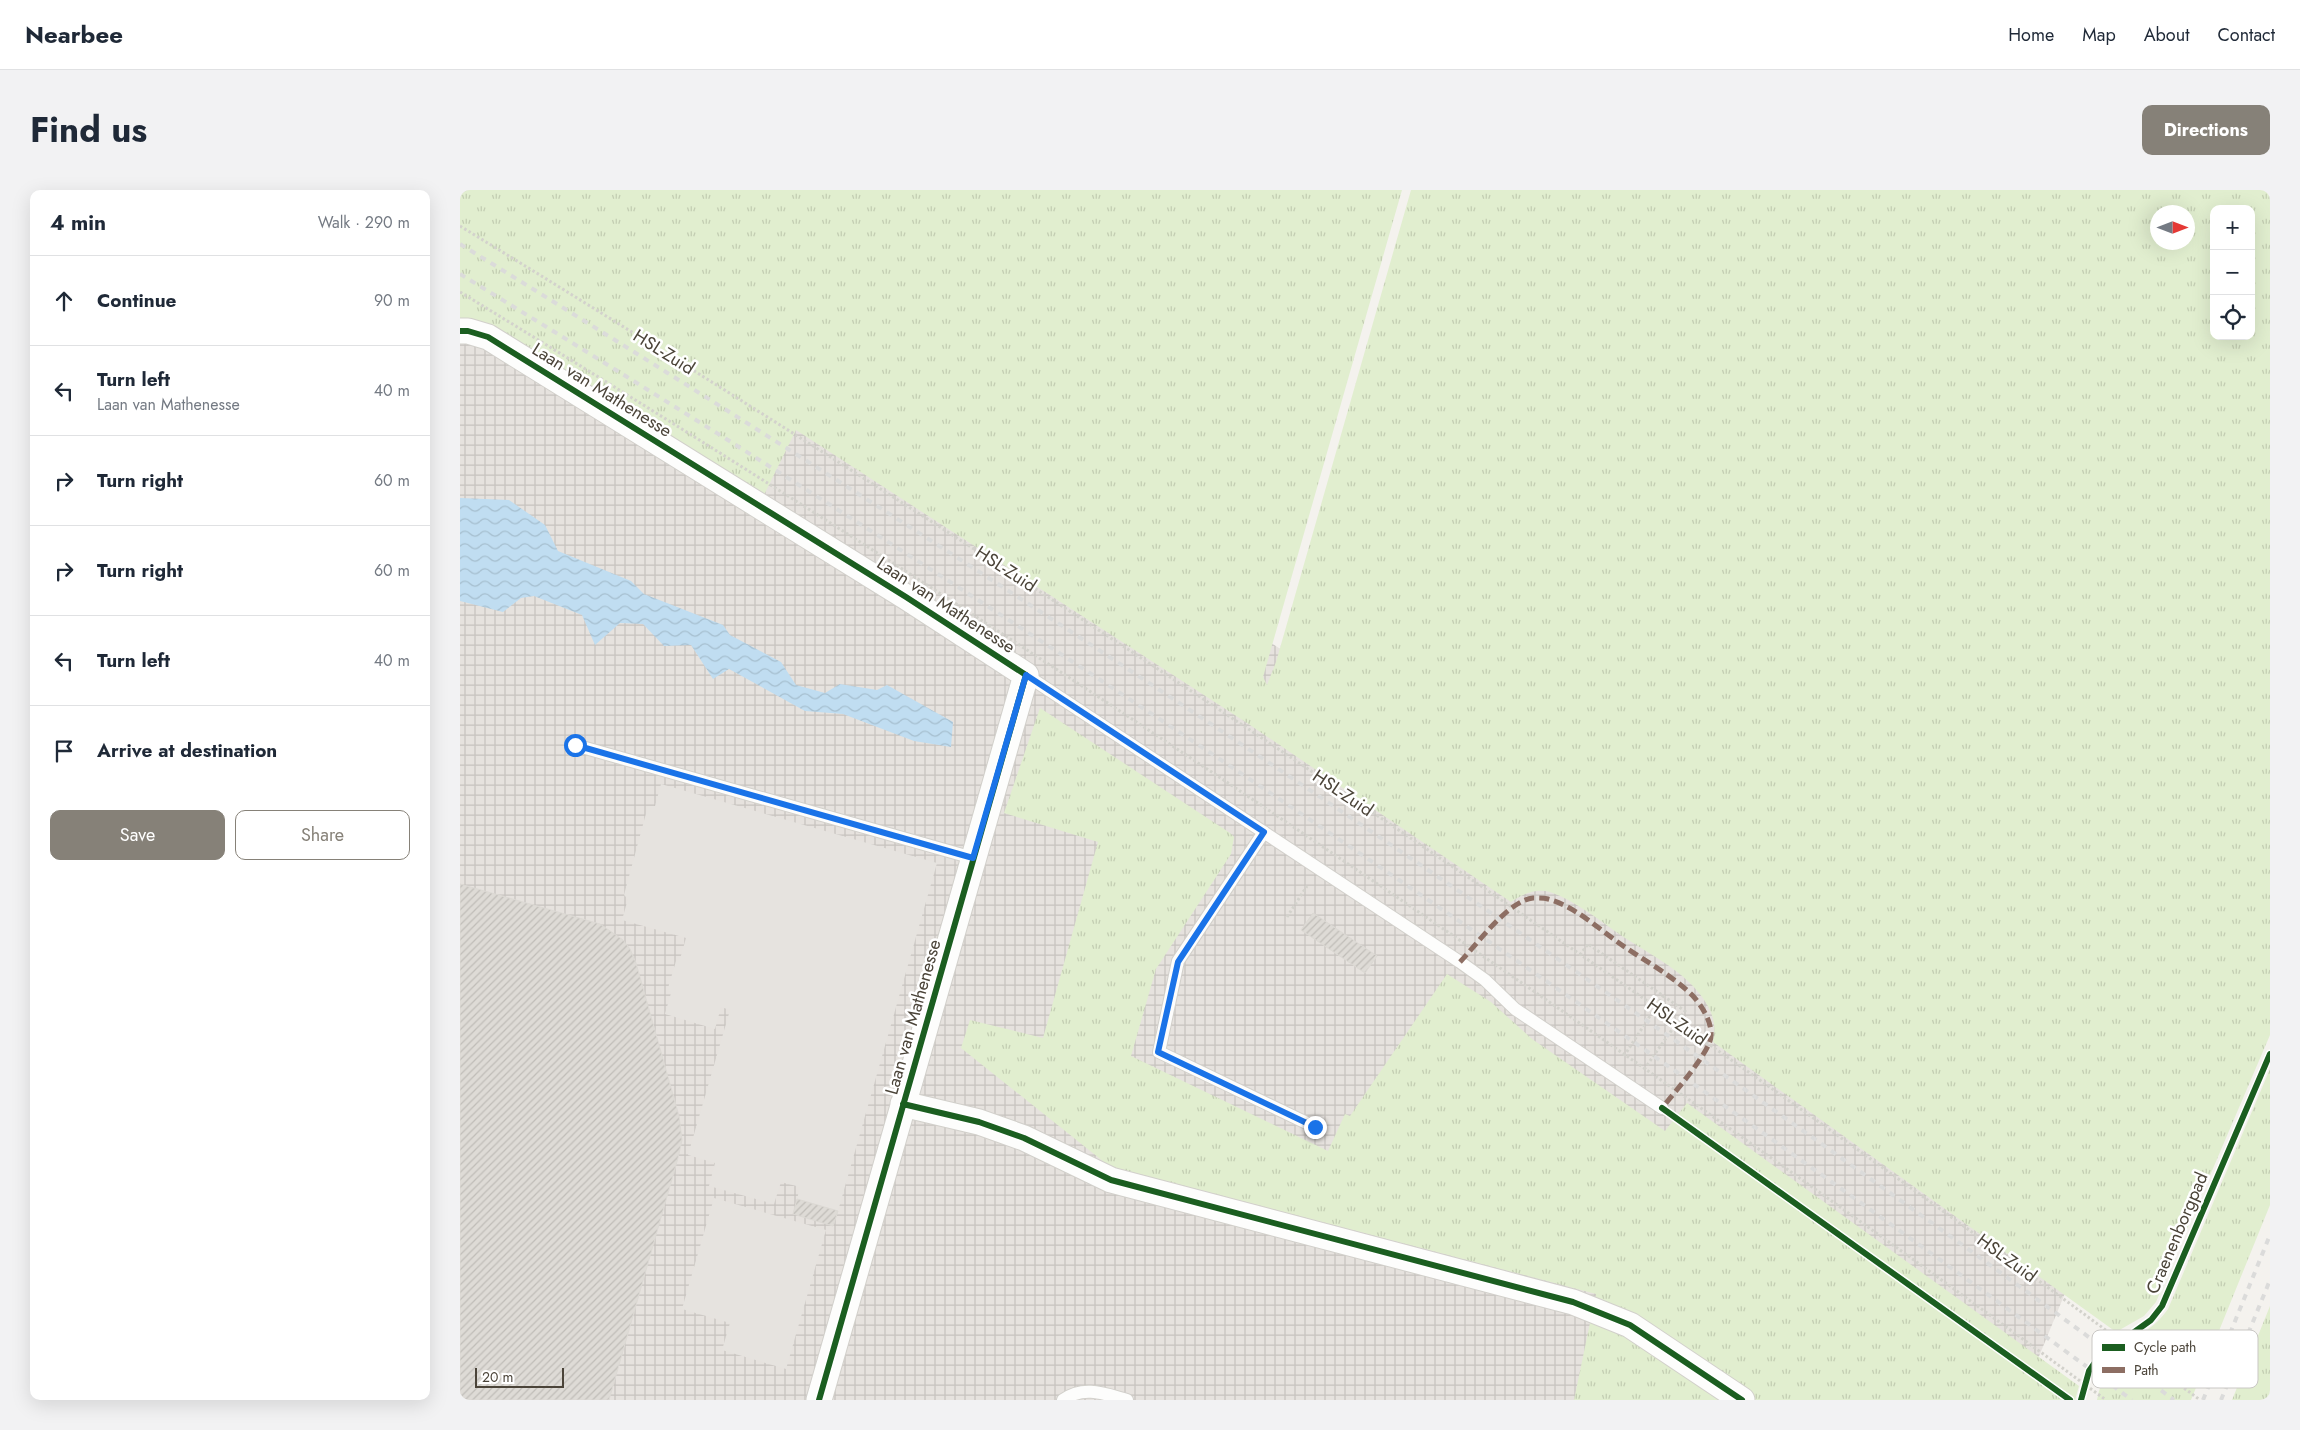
<!DOCTYPE html>
<meta charset="utf-8">
<style>
:root{--surface:#fff;--page:#f2f2f3;--text:#1f2937;--muted:#747a83;--line:#e0e1e3;--accent:#868178}
body{margin:0;font-family:Jost,sans-serif;background:var(--page);color:var(--text)}
.controls{position:absolute;right:15px;top:15px;display:grid;overflow:hidden;border-radius:10px;box-shadow:0 5px 20px #0002}
.controls button{width:45px;height:45px;display:grid;place-items:center;padding:0;border:0;border-bottom:1px solid var(--line);background:var(--surface);color:var(--text);font:25px sans-serif}
.compass{position:absolute;left:1690px;top:15px;width:45px;height:45px;border-radius:50%;background:var(--surface);box-shadow:0 5px 20px #0002;rotate:90deg}
.scale{position:absolute;left:15px;bottom:12px;width:89px;box-sizing:border-box;padding-left:5px;border:2px solid #4b4439;border-top:0;font-size:14px;line-height:18px;white-space:nowrap;color:#4b4439;-webkit-text-stroke:4px #fff;paint-order:stroke}
.stop{position:absolute;width:15px;height:15px;margin:-11px;border:4px solid #1a73e8;border-radius:50%;background:#fff}
.stop.end{background:#1a73e8;border-color:#fff;box-shadow:0 1px 5px #0008}
.list{margin:0;padding:0;list-style:none}
h2{display:flex;justify-content:space-between;align-items:center;height:65px;margin:0;padding:0 20px;font-size:21px}
h2 small{font-size:16px;font-weight:400;color:var(--muted)}
.list li{display:grid;grid-template-columns:32px 1fr auto;gap:15px;align-items:center;box-sizing:border-box;height:90px;padding:0 20px;border-top:1px solid var(--line)}
.list b{display:block;font-size:19px;white-space:nowrap}
.list p{margin:0;font-size:16px;white-space:nowrap;color:var(--muted)}
.list em{font-size:16px;font-style:normal;color:var(--muted)}
.actions{display:flex;gap:10px;padding:15px 20px}
.actions a{flex:1;padding:11px 0;border:1px solid var(--accent);border-radius:10px;text-align:center;font-size:18px;color:var(--accent)}
.actions .main{background:var(--accent);color:#fff}
.icon{flex:none;width:28px;height:28px;fill:none;stroke:currentColor;stroke-width:2;stroke-linecap:round;stroke-linejoin:round}
.map{position:relative;flex:none;width:1810px;height:1210px;overflow:hidden;border-radius:10px}
header{display:flex;align-items:center;gap:30px;box-sizing:border-box;height:70px;padding:0 25px;background:var(--surface);border-bottom:1px solid var(--line)}
header strong{font-size:24px}
nav{display:flex;gap:28px;margin-inline-start:auto;font-size:18px}
.intro{display:flex;align-items:center;justify-content:space-between;box-sizing:border-box;height:120px;padding:0 30px}
h1{margin:0;font-size:35px}
.button{padding:12px 22px;border-radius:10px;background:var(--accent);color:#fff;font-size:18px;font-weight:700}
main{display:flex;gap:30px;padding:0 30px}
aside{flex:1;background:var(--surface);border-radius:10px;box-shadow:0 5px 20px #0002}
.map>svg:first-child{display:block}
.industrial{fill:url(#industrial-grid)}
.grass{fill:url(#grass-tufts);fill-rule:evenodd}
.parking{fill:#e6e3df}
.water{fill:url(#water-waves)}
.building{fill:url(#building-hatch);stroke:#dcd9d4}
.lines{fill:none;stroke-linecap:round;stroke-linejoin:round}
.service-casing{stroke:#d2d0cb;stroke-width:14}
.minor-casing{stroke:#d2d0cb;stroke-width:27}
.path{stroke:#d3d2cc;stroke-width:3;stroke-dasharray:2.5 2.5;stroke-linecap:butt}
.service{stroke:#fdfdfc;stroke-width:12}
.minor{stroke:#fdfdfc;stroke-width:25}
.rail{stroke:#dbdbda;stroke-width:4;stroke-dasharray:6 6;stroke-linecap:butt}
.path-bridge{stroke:#d3d2cc;stroke-width:3;stroke-dasharray:2.5 2.5;stroke-linecap:butt}
.quiet{stroke:#8d6e63;stroke-width:5;stroke-dasharray:10 5;stroke-linecap:butt}
.cycleway-casing{stroke:#fff;stroke-width:9}
.cycleway{stroke:#1b5e20;stroke-width:6}
.route{stroke:#1a73e8;stroke-width:6}
.labels{text-anchor:middle;dominant-baseline:central;stroke-width:5;stroke-linejoin:round;paint-order:stroke}
.street-label{font-size:18px;fill:#4b4439;stroke:#fff}
.key{fill:#fff;stroke:#c9c7c4;stroke-width:1}
.key-label{font-size:14px;fill:#4b4439}
</style>
<header>
<strong>Nearbee</strong>
<nav><a>Home</a><a>Map</a><a>About</a><a>Contact</a></nav>
</header>
<div class="intro"><h1>Find us</h1><a class="button">Directions</a></div>
<main>
<aside>
<h2>4 min<small>Walk · 290 m</small></h2>
<ul class="list">
<li><svg class="icon" aria-label="ahead" viewBox="0 0 24 24"><path d="M12 20V5M6 11l6-6 6 6"/></svg><div><b>Continue</b></div><em>90 m</em></li>
<li><svg class="icon" aria-label="left" viewBox="0 0 24 24"><path d="M17 20v-9H6M10 6l-5 5 5 5"/></svg><div><b>Turn left</b><p>Laan van Mathenesse</p></div><em>40 m</em></li>
<li><svg class="icon" aria-label="right" viewBox="0 0 24 24"><path d="M7 20v-9h11M14 6l5 5-5 5"/></svg><div><b>Turn right</b></div><em>60 m</em></li>
<li><svg class="icon" aria-label="right" viewBox="0 0 24 24"><path d="M7 20v-9h11M14 6l5 5-5 5"/></svg><div><b>Turn right</b></div><em>60 m</em></li>
<li><svg class="icon" aria-label="left" viewBox="0 0 24 24"><path d="M17 20v-9H6M10 6l-5 5 5 5"/></svg><div><b>Turn left</b></div><em>40 m</em></li>
<li><svg class="icon" aria-label="arrive" viewBox="0 0 24 24"><path d="M6 21V4h12l-3 4 3 4H6"/></svg><div><b>Arrive at destination</b></div></li>
</ul>
<div class="actions"><a class="main">Save</a><a>Share</a></div>
</aside>
<div class="map">
<svg width="1810" height="1210" viewBox="0 0 1810 1210">
<defs>
<pattern id="industrial-grid" width="8" height="8" patternUnits="userSpaceOnUse" patternTransform="scale(1.25)"><rect width="8" height="8" fill="#e6e2de"/><path d="M0 4h8M4 0v8" fill="none" stroke="#c7c3bf"/></pattern>
<pattern id="grass-tufts" width="24" height="20" patternUnits="userSpaceOnUse" patternTransform="scale(1.25)"><rect width="24" height="20" fill="#e1eecf"/><path d="M3 7l-1-3M5 7V3M7 7l1-3M15 17l-1-3M17 17v-4M19 17l1-3" fill="none" stroke="#c3cdb2"/></pattern>
<pattern id="water-waves" width="16" height="10" patternUnits="userSpaceOnUse" patternTransform="scale(1.25)"><rect width="16" height="10" fill="#c0ddf1"/><path d="M0 5q4-4 8 0t8 0" fill="none" stroke="#a6bfcf"/></pattern>
<pattern id="building-hatch" width="6" height="6" patternUnits="userSpaceOnUse" patternTransform="scale(1.25)"><rect width="6" height="6" fill="#dedbd6"/><path d="M-1 1l2-2M0 6l6-6M5 7l2-2" fill="none" stroke="#c0bdb8"/></pattern>
</defs>
<rect width="100%" height="100%" fill="#f4f2ee"/>
<path class="industrial" d="M 0,0 L 109,0 L 1650,994 L 1561,1210 L 0,1210 Z"/>
<path class="grass" d="M 0,0 L 942,0 L 803,487 L 807,495 L 816,472 L 951,0 L 1810,0 L 1810,845 L 1696,1112 L 1684,1126 L 1656,1142 L 1253,852 C 1257,832 1252,820 1239,803 C 1220,779 1188,763 1162,746 C 1140,731 1116,711 1090,702 C 1076,698 1062,704 1051,712 L 787,533 L 336,240 L 304,305 L 0,131 ZM 1754,19 L 1791,19 L 1791,146 L 1754,146 ZM 1698,22 L 1728,22 L 1728,52 L 1698,52 Z
M 580,518 L 770,643 L 774,647 L 771,664 L 696,779 L 671,866 L 868,961 L 885,924 L 890,926 L 987,784 L 1031,812 L 1072,849 L 1205,941 L 1227,913 L 1619,1196 L 1615,1210 L 1114,1210 L 1136,1104 L 649,976 L 501,858 L 510,830 L 583,848 L 638,652 L 544,623 Z
M 1810,879 L 1810,1015 L 1731,1210 L 1637,1210 C 1641,1191 1648,1171 1663,1158 C 1680,1143 1694,1139 1708,1119 Z
M 1810,1116 L 1810,1210 L 1772,1210 Z"/>
<path class="parking" d="M 201,594 L 477,673 L 378,1021 L 337,1009 L 340,997 L 321,992 L 314,1014 L 249,996 L 255,973 L 228,965 L 270,820 L 261,817 L 255,839 L 205,824 L 211,803 L 208,798 L 216,771 L 220,769 L 226,748 L 162,730 L 168,709 L 164,705 L 188,616 L 195,616 Z
M 254,1008 L 366,1040 L 326,1179 L 262,1160 L 270,1133 L 222,1119 Z"/>
<path class="water" d="M 0,308 L 49,310 L 85,335 L 98,361 L 171,391 L 184,404 L 263,435 L 270,445 L 321,472 L 336,495 L 365,503 L 380,494 L 417,500 L 427,495 L 493,532 L 491,557 L 454,551 L 383,524 L 345,521 L 269,479 L 253,489 L 231,455 L 204,456 L 183,434 L 160,433 L 135,455 L 122,425 L 74,406 L 61,408 L 43,422 L 0,411 Z"/>
<path class="building" d="M 0,694 L 140,734 L 163,750 L 170,759 L 176,773 L 219,926 L 222,950 L 218,968 L 149,1210 L 0,1210 Z
M 853,723 L 917,766 L 905,783 L 841,740 Z
M 337,1009 L 378,1021 L 373,1036 L 333,1024 Z"/>
<g class="lines">
<g class="service-casing">
<path id="service" d="M 566,485 L 1000,772 L 1025,790 L 1055,819 L 1202,918
M 115,555 L 513,668
M 804,642 L 718,771 L 699,862 L 855,937
M 603,1210 C 624,1195 645,1204 667,1210"/>
</g>
<g class="minor-casing">
<path id="minor" d="M 0,141 L 8,141 L 28,147 L 446,407 L 566,485 L 359,1210
M 443,914 L 519,932 L 564,948 L 651,990 L 1113,1112 L 1170,1135 L 1282,1210"/>
</g>
<path class="path" d="M 827,727 L 847,696
M 1120,765 L 1128,754 L 1225,821 L 1183,881
M 1164,866 L 1203,806"/>
<use href="#service" class="service"/>
<use href="#minor" class="minor"/>
<path class="rail" d="M 0,54 C 587,415 1160,799 1714,1210
M 0,84 C 574,434 1131,811 1672,1210
M 1743,1210 L 1810,1045
M 1761,1210 L 1810,1090"/>
<path class="path-bridge" d="M 0,36 C 597,401 1179,791 1740,1210
M 0,102 C 565,446 1113,818 1646,1210"/>
<path class="quiet" d="M 1000,772 C 1018,753 1048,711 1073,708 C 1077,708 1084,708 1088,709 C 1114,716 1138,738 1159,753 C 1183,770 1212,785 1233,806 C 1242,816 1252,832 1251,846 C 1251,861 1213,904 1202,918"/>
<g class="cycleway-casing">
<path id="cycleway" d="M 0,141 L 8,141 L 28,147 L 446,407 L 566,485 L 359,1210
M 443,914 L 519,932 L 564,948 L 651,990 L 1113,1112 L 1170,1135 L 1282,1210
M 1202,918 L 1610,1210
M 1621,1210 L 1629,1181 L 1638,1168 L 1691,1130 L 1702,1116 L 1810,864"/>
</g>
<use href="#cycleway" class="cycleway"/>
</g>
<g class="lines">
<path class="route" d="M 115,555 L 513,668 L 566,485 L 804,642 L 718,772 L 698,862 L 855,937"/>
</g>
<g class="labels">
<g class="street-label">
<text transform="translate(204 162) rotate(32)">HSL-Zuid</text>
<text transform="translate(142 200) rotate(32)">Laan van Mathenesse</text>
<text transform="translate(546 379) rotate(33)">HSL-Zuid</text>
<text transform="translate(486 415) rotate(33)">Laan van Mathenesse</text>
<text transform="translate(883 603) rotate(34)">HSL-Zuid</text>
<text transform="translate(453 827) rotate(-74)">Laan van Mathenesse</text>
<text transform="translate(1217 832) rotate(35)">HSL-Zuid</text>
<text transform="translate(1717 1043) rotate(-67)">Craenenborgpad</text>
<text transform="translate(1547 1068) rotate(36)">HSL-Zuid</text>
</g>
</g>
<rect x="1632" y="1140" width="166" height="58" rx="8" class="key"/>
<rect x="1642" y="1154" width="23" height="7" fill="#1b5e20"/>
<rect x="1642" y="1177" width="23" height="6" fill="#8d6e63"/>
<g class="key-label">
<text x="1674" y="1162">Cycle path</text>
<text x="1674" y="1185">Path</text>
</g>
</svg>
<div class="controls">
<button>+</button>
<button>−</button>
<button><svg class="icon" aria-label="locate" viewBox="0 0 24 24"><circle cx="12" cy="12" r="6"/><path d="M12 2v4M12 18v4M2 12h4M18 12h4"/></svg></button>
</div>
<svg class="compass" viewBox="-18 -18 36 36"><path d="M0-13l5 13h-10z" fill="#e53935"/><path d="M0 13l5-13h-10z" fill="#747a83"/></svg>
<div class="scale">20 m</div>
<div class="stop" style="left:115px;top:555px"></div>
<div class="stop end" style="left:855px;top:937px"></div>
</div>
</main>
